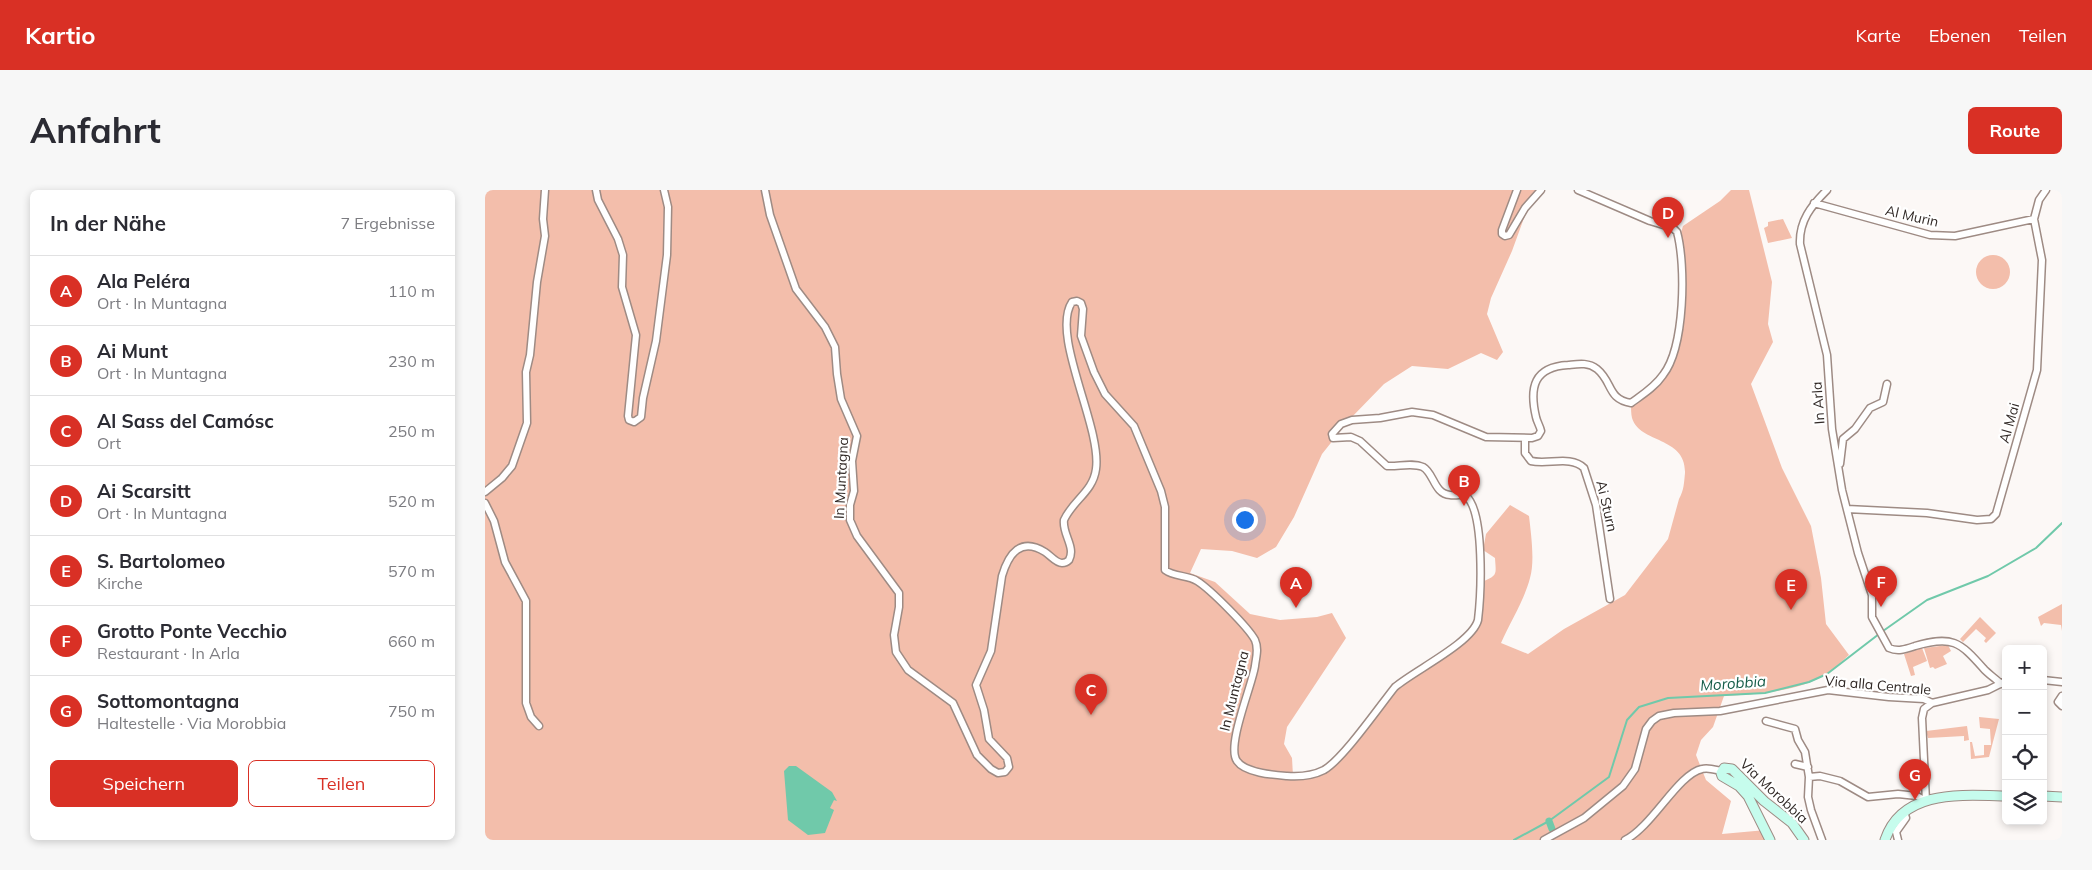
<!DOCTYPE html>
<html lang="de">
<meta charset="utf-8">
<style>
:root{--surface:#fff;--page:#f7f7f7;--text:#2b2b33;--muted:#7c7c81;--line:#e1e1e2;--accent:#d93025}
body{margin:0;font-family:Mulish,sans-serif;background:var(--page);color:var(--text)}
.controls{position:absolute;right:15px;bottom:15px;display:grid;overflow:hidden;border-radius:8px;box-shadow:0 2px 8px #0003}
.controls button{width:45px;height:45px;display:grid;place-items:center;padding:0;border:0;border-bottom:1px solid var(--line);background:var(--surface);color:var(--text);font:25px sans-serif}
.you{position:absolute;left:759px;top:329px;width:18px;height:18px;margin:-12px;border:4px solid #fff;border-radius:50%;background:#1a73e8;box-shadow:0 0 0 8px #1a73e833}
.badge{display:grid;place-items:center;width:32px;height:32px;border-radius:50%;background:var(--accent);color:#fff;font-size:16px;font-weight:700}
.pin{position:absolute;translate:-50% -41px;filter:drop-shadow(0 1px 2px #0008)}
.pin::after{content:'';position:absolute;top:26px;width:18px;height:15px;background:inherit;clip-path:polygon(0 0,100% 0,50% 100%)}
.list{margin:0;padding:0;list-style:none}
h2{display:flex;justify-content:space-between;align-items:center;height:65px;margin:0;padding:0 20px;font-size:21px}
h2 small{font-size:16px;font-weight:400;color:var(--muted)}
.list li{display:grid;grid-template-columns:32px 1fr auto;gap:15px;align-items:center;box-sizing:border-box;height:70px;padding:0 20px;border-top:1px solid var(--line)}
.list b{display:block;font-size:19px;white-space:nowrap}
.list p{margin:0;font-size:16px;white-space:nowrap;color:var(--muted)}
.list em{font-size:16px;font-style:normal;color:var(--muted)}
.actions{display:flex;gap:10px;padding:15px 20px}
.actions a{flex:1;padding:11px 0;border:1px solid var(--accent);border-radius:8px;text-align:center;font-size:18px;color:var(--accent)}
.actions .main{background:var(--accent);color:#fff}
.icon{flex:none;width:28px;height:28px;fill:none;stroke:currentColor;stroke-width:2;stroke-linecap:round;stroke-linejoin:round}
.map{position:relative;flex:none;width:1577px;height:650px;overflow:hidden;border-radius:8px}
header{display:flex;align-items:center;gap:30px;box-sizing:border-box;height:70px;padding:0 25px;background:var(--accent);color:#fff}
header strong{font-size:24px}
nav{display:flex;gap:28px;margin-inline-start:auto;font-size:18px}
.intro{display:flex;align-items:center;justify-content:space-between;box-sizing:border-box;height:120px;padding:0 30px}
h1{margin:0;font-size:35px}
.button{padding:12px 22px;border-radius:8px;background:var(--accent);color:#fff;font-size:18px;font-weight:700}
main{display:flex;gap:30px;padding:0 30px}
aside{flex:1;background:var(--surface);border-radius:8px;box-shadow:0 2px 8px #0003}
.map>svg:first-child{display:block}
.green{fill:#f3beab}
.water{fill:#70c9aa}
.lines{fill:none;stroke-linecap:round;stroke-linejoin:round}
.stream{stroke:#70c9aa;stroke-width:2}
.canal{stroke:#70c9aa;stroke-width:7}
.street-casing{stroke:#9e8b84;stroke-width:9}
.secondary-casing{stroke:#9e8b84;stroke-width:11}
.street{stroke:#fff;stroke-width:6}
.secondary{stroke:#c6fced;stroke-width:9}
.labels{text-anchor:middle;dominant-baseline:central;stroke-width:4.5;stroke-linejoin:round;paint-order:stroke}
.street-label{font-size:14px;fill:#312926;stroke:#fff}
.water-label{font-size:15px;font-style:italic;fill:#165d49;stroke:#fff}
</style>
<header>
<strong>Kartio</strong>
<nav><a>Karte</a><a>Ebenen</a><a>Teilen</a></nav>
</header>
<div class="intro"><h1>Anfahrt</h1><a class="button">Route</a></div>
<main>
<aside>
<h2>In der Nähe<small>7 Ergebnisse</small></h2>
<ul class="list">
<li><span class="badge">A</span><div><b>Ala Peléra</b><p>Ort · In Muntagna</p></div><em>110 m</em></li>
<li><span class="badge">B</span><div><b>Ai Munt</b><p>Ort · In Muntagna</p></div><em>230 m</em></li>
<li><span class="badge">C</span><div><b>Al Sass del Camósc</b><p>Ort</p></div><em>250 m</em></li>
<li><span class="badge">D</span><div><b>Ai Scarsitt</b><p>Ort · In Muntagna</p></div><em>520 m</em></li>
<li><span class="badge">E</span><div><b>S. Bartolomeo</b><p>Kirche</p></div><em>570 m</em></li>
<li><span class="badge">F</span><div><b>Grotto Ponte Vecchio</b><p>Restaurant · In Arla</p></div><em>660 m</em></li>
<li><span class="badge">G</span><div><b>Sottomontagna</b><p>Haltestelle · Via Morobbia</p></div><em>750 m</em></li>
</ul>
<div class="actions"><a class="main">Speichern</a><a>Teilen</a></div>
</aside>
<div class="map">
<svg width="1577" height="650" viewBox="0 0 1577 650">
<rect width="100%" height="100%" fill="#fcf8f6"/>
<path class="green" d="M 0,0 L 1057,0 L 1047,6 L 1027,61 L 1006,108 L 1002,124 L 1018,162 L 1012,170 L 996,163 L 963,179 L 927,176 L 899,194 L 865,229 L 837,264 L 809,327 L 791,357 L 772,368 L 747,361 L 716,359 L 705,383 L 730,392 L 765,424 L 795,430 L 832,427 L 847,423 L 861,448 L 802,537 L 799,554 L 807,568 L 808,586 C 859,586 878,525 911,496 C 928,481 981,455 991,438 C 994,431 996,402 997,392 C 1013,385 1011,385 1010,368 L 998,360 L 1001,344 L 1025,315 L 1044,326 C 1046,344 1050,371 1045,388 C 1039,411 1025,432 1016,453 L 1043,464 L 1079,439 L 1140,405 L 1183,349 L 1194,309 C 1199,300 1199,293 1200,283 C 1201,246 1155,254 1147,228 C 1146,224 1146,218 1146,213 L 1179,185 L 1195,136 L 1194,49 L 1198,36 L 1235,11 L 1246,0 L 1264,0 L 1287,92 L 1283,134 L 1288,152 L 1266,194 L 1297,278 L 1326,336 L 1336,388 L 1341,434 L 1364,465 C 1357,471 1350,478 1343,483 C 1315,502 1272,504 1239,506 L 1228,537 L 1216,550 L 1211,565 L 1221,590 L 1246,611 L 1237,644 L 1281,640 L 1285,650 L 0,650 Z
M 1298,29 L 1307,48 L 1283,53 L 1279,38 L 1283,36 L 1283,32 Z
M1491 82a17 17 0 1 1 34 0a17 17 0 1 1-34 0Z
M 1577,414 L 1577,441 L 1576,435 L 1559,433 L 1556,436 L 1553,427 Z
M 1495,427 L 1511,443 L 1501,453 L 1499,451 L 1501,448 L 1491,439 L 1478,452 L 1475,449 Z
M 1463,455 L 1466,461 L 1458,466 L 1462,474 L 1450,479 L 1448,477 L 1445,478 L 1439,458 Z
M 1437,458 L 1442,471 L 1428,477 L 1430,485 L 1426,486 L 1419,464 Z
M 1494,527 L 1514,529 L 1504,567 L 1486,569 L 1485,552 L 1487,552 L 1490,566 L 1499,565 L 1499,555 L 1506,555 L 1505,539 L 1495,538 Z
M 1482,536 L 1484,550 L 1479,551 L 1479,546 L 1443,548 L 1441,541 Z"/>
<path class="water" d="M 304,576 L 311,576 L 347,602 L 352,611 L 349,610 L 345,618 L 349,620 L 340,643 L 323,645 L 303,630 L 299,581 Z"/>
<g class="lines">
<path class="stream" d="M 1398,441 L 1442,410 L 1503,386 L 1551,358 L 1577,333
M 1029,650 L 1064,631 L 1124,587 L 1142,530 L 1154,517 L 1183,508 L 1280,503 L 1324,492 L 1342,484 L 1394,444"/>
<path class="canal" d="M 1064,631 L 1067,639"/>
<g class="street-casing">
<path id="street" d="M 111,0 L 113,10 L 133,49 L 138,65 L 137,97 L 151,145 L 143,226 L 144,230 L 149,232 L 156,227 L 158,208 L 171,151 L 182,65 L 183,17 L 179,0
M 280,0 L 285,25 L 311,99 L 340,137 L 350,157 L 352,184 L 356,209 L 372,246 L 367,271 L 369,301 L 365,315 L 365,330 L 372,346 L 414,403 L 414,417 L 409,445 L 411,462 L 423,480 L 468,513 L 492,565 L 506,579 L 513,583 L 520,582 L 524,577 L 522,568 L 504,549 L 499,520 L 491,495 L 506,461 L 517,386 C 524,363 536,347 560,362 C 565,365 571,373 577,373 C 581,373 582,372 584,370 C 591,357 577,344 579,330 C 588,310 608,302 611,279 C 617,237 565,145 587,112 L 592,111 L 596,113 L 598,119 L 596,146 L 609,182 L 620,204 L 649,236 L 676,301 L 680,317 L 680,380 C 689,387 703,385 712,391 C 725,399 763,437 770,450 C 774,459 771,467 770,476 C 767,496 741,556 752,571 C 760,583 789,585 802,586 C 815,587 827,586 839,580 C 858,569 894,517 910,497 C 930,480 987,453 993,430 C 996,405 1000,322 981,306 C 975,304 970,306 965,305 C 949,304 949,283 938,277 C 927,272 913,277 902,276 L 875,251 L 866,247 L 848,248 L 847,244 L 856,234 L 867,230 L 895,228 L 927,222 L 948,225 L 1001,247 L 1047,248 L 1053,246 L 1056,241 C 1055,236 1052,232 1051,227 C 1044,197 1049,177 1083,175 C 1093,174 1103,172 1112,179 C 1128,192 1122,209 1146,213 C 1157,205 1170,197 1178,185 C 1200,157 1201,75 1192,42 L 1188,38 L 1165,31 L 1093,0
M 1032,0 L 1017,40 L 1017,44 L 1020,46 L 1024,45 L 1040,18 L 1056,0
M 1342,0 C 1326,16 1314,31 1315,54 L 1342,165 L 1347,239 L 1357,300 L 1373,363 L 1387,405 L 1387,427 L 1404,458 C 1413,462 1421,459 1430,456 C 1467,445 1475,452 1498,478 C 1503,484 1510,488 1516,494
M 1329,13 L 1445,45 L 1470,46 L 1549,29
M 1040,248 L 1040,263 L 1046,271 C 1063,275 1086,265 1099,278 L 1111,315 L 1125,409
M 1355,274 L 1358,249 L 1370,239 L 1385,218 L 1398,212 L 1402,194
M 0,302 L 17,288 L 27,276 L 42,233 L 41,182 L 45,165 L 52,92 L 60,46 L 58,29 L 60,0
M 0,313 L 9,331 L 20,372 L 41,411 L 41,513 L 46,527 L 54,536
M 1362,319 L 1442,323 L 1492,330 L 1506,329 L 1511,324 L 1552,180 L 1557,70 L 1549,29 L 1554,10 L 1561,0
M 1558,490 L 1577,492
M 1577,506 L 1573,512 L 1577,516
M 1281,531 L 1310,539 L 1313,550 L 1320,562 L 1324,587 L 1323,607 L 1326,620 L 1337,650
M 1310,574 L 1323,577
M 1324,587 L 1335,586 L 1355,591 L 1383,607 L 1413,604 L 1432,606 L 1441,611
M 1441,611 L 1437,528 L 1439,519 L 1447,513
M 1059,650 L 1099,628 L 1138,596 L 1150,579 L 1161,539 L 1167,531 L 1174,526 L 1189,523 L 1235,521 L 1343,500 L 1404,507 L 1439,509 L 1447,513 L 1503,500 L 1521,491
M 1140,650 C 1167,637 1193,584 1217,579 C 1223,577 1231,580 1236,581
M 1413,650 L 1411,642 L 1421,628 L 1419,622"/>
</g>
<g class="secondary-casing">
<path id="secondary" d="M 1558,606 L 1577,607
M 1285,650 L 1263,606 L 1254,596 L 1237,586 L 1236,583 L 1239,578 L 1247,579 L 1279,611 L 1307,633 L 1319,650
M 1400,650 C 1417,599 1477,605 1521,606"/>
</g>
<use href="#street" class="street"/>
<use href="#secondary" class="secondary"/>
</g>
<g class="labels">
<g class="street-label">
<text transform="translate(1427 26) rotate(13)">Al Murin</text>
<text transform="translate(1333 213) rotate(-94)">In Arla</text>
<text transform="translate(1524 233) rotate(-74)">Al Mai</text>
<text transform="translate(356 288) rotate(-87)">In Muntagna</text>
<text transform="translate(1122 316) rotate(77)">Ai Sturn</text>
<text transform="translate(1393 495) rotate(5)">Via alla Centrale</text>
<text transform="translate(749 501) rotate(-76)">In Muntagna</text>
<text transform="translate(1289 601) rotate(43)">Via Morobbia</text>
</g>
<g class="water-label">
<text transform="translate(1248 493) rotate(-4)">Morobbia</text>
</g>
</g>
</svg>
<div class="controls">
<button>+</button>
<button>−</button>
<button><svg class="icon" aria-label="locate" viewBox="0 0 24 24"><circle cx="12" cy="12" r="6"/><path d="M12 2v4M12 18v4M2 12h4M18 12h4"/></svg></button>
<button><svg class="icon" aria-label="layers" viewBox="0 0 24 24"><path d="M12 4l9 5-9 5-9-5zM3 14l9 5 9-5"/></svg></button>
</div>
<div class="you"></div>
<div class="pin badge" style="left:811px;top:418px">A</div>
<div class="pin badge" style="left:979px;top:316px">B</div>
<div class="pin badge" style="left:606px;top:525px">C</div>
<div class="pin badge" style="left:1183px;top:48px">D</div>
<div class="pin badge" style="left:1306px;top:420px">E</div>
<div class="pin badge" style="left:1396px;top:417px">F</div>
<div class="pin badge" style="left:1430px;top:610px">G</div>
</div>
</main>
